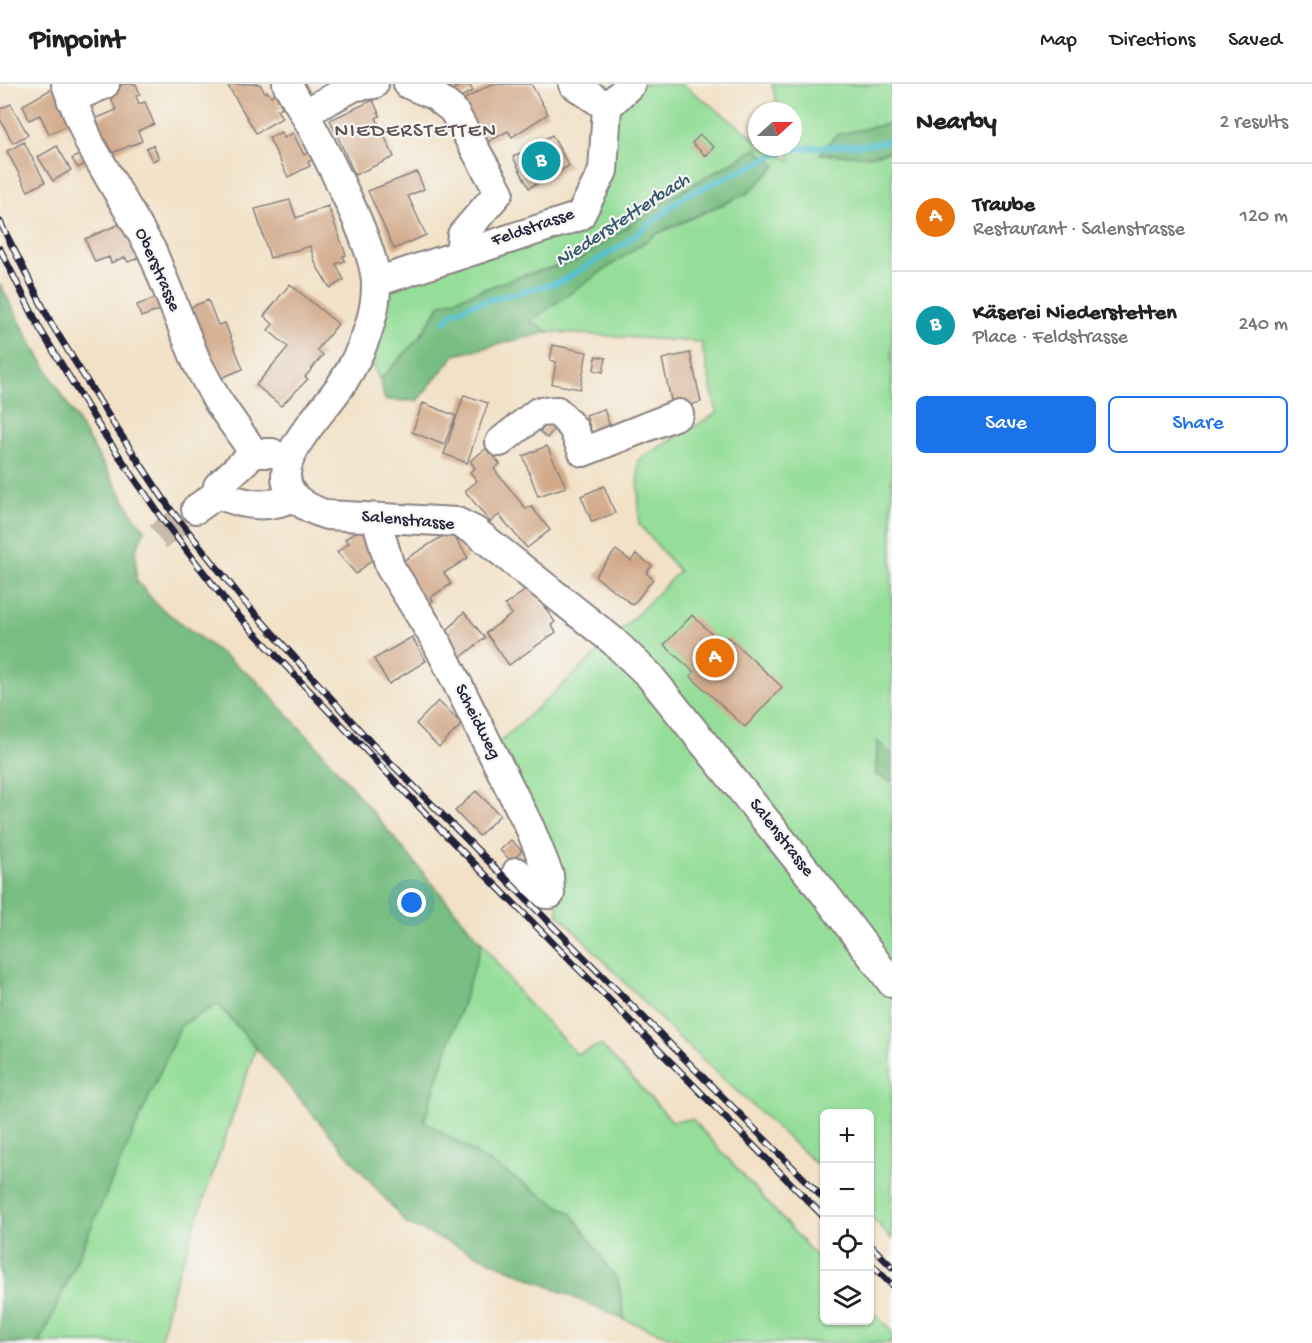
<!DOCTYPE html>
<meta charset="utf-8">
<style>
:root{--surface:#fff;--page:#f6f6f6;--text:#222;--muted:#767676;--line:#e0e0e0;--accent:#1a73e8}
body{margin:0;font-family:"Gochi Hand",sans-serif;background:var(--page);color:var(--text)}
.controls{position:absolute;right:18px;bottom:18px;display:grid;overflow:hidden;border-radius:9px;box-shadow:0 2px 4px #0004}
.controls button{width:54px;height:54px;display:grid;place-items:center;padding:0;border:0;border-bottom:2px solid var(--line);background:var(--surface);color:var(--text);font:30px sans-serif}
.compass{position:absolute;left:748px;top:18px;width:54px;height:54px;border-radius:50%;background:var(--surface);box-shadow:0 2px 4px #0004;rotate:69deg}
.you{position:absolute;left:412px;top:819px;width:21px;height:21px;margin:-15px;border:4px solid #fff;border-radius:50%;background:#1a73e8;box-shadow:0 0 0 9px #1a73e833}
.badge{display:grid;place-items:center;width:39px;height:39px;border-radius:50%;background:var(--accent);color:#fff;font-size:20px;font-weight:700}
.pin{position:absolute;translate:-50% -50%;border:3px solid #fff;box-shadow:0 2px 6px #0006}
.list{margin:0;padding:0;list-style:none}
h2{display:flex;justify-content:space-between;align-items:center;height:78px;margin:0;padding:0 24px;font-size:26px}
h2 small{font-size:20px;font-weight:400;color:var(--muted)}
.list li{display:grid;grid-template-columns:39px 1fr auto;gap:18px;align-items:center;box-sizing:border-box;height:108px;padding:0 24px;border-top:2px solid var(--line)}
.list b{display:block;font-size:22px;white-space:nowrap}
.list p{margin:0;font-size:20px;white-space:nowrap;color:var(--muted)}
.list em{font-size:20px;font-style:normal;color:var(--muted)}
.actions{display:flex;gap:12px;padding:18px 24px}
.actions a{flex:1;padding:14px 0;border:2px solid var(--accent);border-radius:9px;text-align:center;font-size:21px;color:var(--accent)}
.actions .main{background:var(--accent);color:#fff}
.icon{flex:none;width:33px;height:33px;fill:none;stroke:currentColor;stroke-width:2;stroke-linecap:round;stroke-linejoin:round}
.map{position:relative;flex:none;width:892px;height:1259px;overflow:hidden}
header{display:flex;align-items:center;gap:36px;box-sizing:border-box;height:84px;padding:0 30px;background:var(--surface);border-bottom:2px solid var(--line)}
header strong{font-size:28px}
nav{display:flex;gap:33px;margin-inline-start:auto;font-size:21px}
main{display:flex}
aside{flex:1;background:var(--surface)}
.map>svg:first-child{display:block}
.green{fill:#95de99;stroke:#5c806a;stroke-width:1.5}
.forest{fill:#78bd81;stroke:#4d705e;stroke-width:1.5}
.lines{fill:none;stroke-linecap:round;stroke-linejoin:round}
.stream{stroke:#57c1d2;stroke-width:6}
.building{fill:#d2a888}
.minor-tunnel{stroke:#c8bbaa;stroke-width:28;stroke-dasharray:28 14;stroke-linecap:butt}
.minor-casing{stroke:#8a8280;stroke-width:32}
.minor{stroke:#fff;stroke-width:28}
.rail-casing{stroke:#22223b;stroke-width:7}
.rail{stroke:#f6f6f2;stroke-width:4.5;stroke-dasharray:14;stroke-linecap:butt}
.labels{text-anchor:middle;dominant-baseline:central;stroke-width:4.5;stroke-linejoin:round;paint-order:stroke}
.street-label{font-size:18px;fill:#22223b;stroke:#f6f6f2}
.water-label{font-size:20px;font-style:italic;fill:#355a70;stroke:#f6f6f2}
.quarter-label{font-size:21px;letter-spacing:1.5px;fill:#605156;stroke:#f6f6f2}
</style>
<header>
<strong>Pinpoint</strong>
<nav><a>Map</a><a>Directions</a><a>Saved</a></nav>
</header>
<main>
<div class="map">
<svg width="892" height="1259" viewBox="0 0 892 1259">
<rect width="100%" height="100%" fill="#f6f6f2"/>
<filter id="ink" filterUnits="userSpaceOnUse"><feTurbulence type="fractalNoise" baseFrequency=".0167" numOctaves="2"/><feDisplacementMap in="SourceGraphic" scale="12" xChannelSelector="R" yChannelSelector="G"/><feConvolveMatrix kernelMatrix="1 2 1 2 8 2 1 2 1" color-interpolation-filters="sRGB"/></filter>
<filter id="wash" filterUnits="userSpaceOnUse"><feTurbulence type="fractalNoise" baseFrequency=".008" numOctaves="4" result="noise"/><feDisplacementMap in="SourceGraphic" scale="24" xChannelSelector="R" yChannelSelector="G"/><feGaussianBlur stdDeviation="1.35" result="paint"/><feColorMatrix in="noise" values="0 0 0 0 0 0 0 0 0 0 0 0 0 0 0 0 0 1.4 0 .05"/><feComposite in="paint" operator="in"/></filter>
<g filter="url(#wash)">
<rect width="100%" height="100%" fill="#f2e1c6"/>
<path class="green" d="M 631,0 L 682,0 L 757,56 L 757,63 L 766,63 L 791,77 L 788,63 L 793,63 L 793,27 L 779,27 L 772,0 L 892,0 L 892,39 L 836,51 L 869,72 L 892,67 L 892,671 L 877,658 L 876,691 L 892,697 L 892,1155 L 870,1131 L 870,1030 L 824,1030 L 824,1087 L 679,954 L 558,830 L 557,813 L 495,662 L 612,556 L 679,487 L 639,440 L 638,376 L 717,329 L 701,258 L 549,248 L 529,237 L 658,149 L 748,109 L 776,82 L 756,65 L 671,113 L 576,177 L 521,192 L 441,220 L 418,255 L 380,296 L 362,260 L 376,198 L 580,132 L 607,23 Z
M 482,859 L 524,915 L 577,970 L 601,961 L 672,1037 L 692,1035 L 824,1181 L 824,1236 L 870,1236 L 870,1225 L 892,1248 L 892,1259 L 688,1259 L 625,1236 L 618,1197 L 424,1037 Z
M 218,920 L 256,964 L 171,1210 L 160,1259 L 40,1259 L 181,940 Z"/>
<path class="forest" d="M 892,39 L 892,67 L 869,72 L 820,70 L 836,51 Z
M 756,65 L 776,82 L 748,109 L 658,149 L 530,237 L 549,248 L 455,271 L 417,317 L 385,316 L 380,296 L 418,255 L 441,220 L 521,192 L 576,177 L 671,113 Z
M 0,200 L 33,262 L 135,434 L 145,446 L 136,465 L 136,496 L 157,521 L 256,596 L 323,669 L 482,859 L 424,1037 L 572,1130 L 618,1197 L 625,1236 L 407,1140 L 218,920 L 181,941 L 40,1259 L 0,1259 Z
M 877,657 L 892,671 L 892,697 L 876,691 Z"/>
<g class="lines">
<path class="stream" d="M 445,238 L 452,229 L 472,220 L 560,198 L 624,160 L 685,112 L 789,65 L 874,60 L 892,56"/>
</g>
<g id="blocks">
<path class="building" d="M 124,0 L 136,0 L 140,10 L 136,12 L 139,20 L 145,18 L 154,40 L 138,47 L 142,57 L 107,71 L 93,36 L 116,26 L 108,7 Z
M 227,0 L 260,0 L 265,9 L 267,7 L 271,12 L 275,10 L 282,23 L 277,26 L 282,34 L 256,49 Z
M 463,0 L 469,0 L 473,7 L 455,16 L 450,7 Z
M 491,0 L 531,0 L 548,30 L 512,53 L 508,47 L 480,62 L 456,20 Z
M 57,2 L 74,38 L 49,50 L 40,31 L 29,36 L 23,21 Z
M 373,16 L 380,32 L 376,34 L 394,73 L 355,91 L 330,36 Z
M 11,20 L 28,51 L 13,59 L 0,35 L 0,25 Z
M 281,48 L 284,54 L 293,49 L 304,71 L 308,69 L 312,76 L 308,78 L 310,82 L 288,93 L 269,54 Z
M 552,51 L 569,82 L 529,104 L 513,73 Z
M 700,51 L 714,63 L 706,72 L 692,59 Z
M 24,58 L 45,98 L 28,107 L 7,67 Z
M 153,61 L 159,74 L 152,77 L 146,64 Z
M 57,62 L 71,86 L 53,97 L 38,73 Z
M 88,65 L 94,74 L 78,84 L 72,75 Z
M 417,88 L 424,105 L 408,112 L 426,151 L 394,165 L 368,107 Z
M 290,116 L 296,134 L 328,122 L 346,171 L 343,172 L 345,177 L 336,180 L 344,196 L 330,204 L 316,181 L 310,162 L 270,174 L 255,125 Z
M 127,137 L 145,171 L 128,178 L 125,173 L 111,179 L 109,173 L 95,178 L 85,155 Z
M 290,200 L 338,240 L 317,266 L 323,271 L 305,293 L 308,295 L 281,322 L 256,301 L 288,263 L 268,246 L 273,240 L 264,232 Z
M 156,214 L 160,226 L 141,233 L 137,221 Z
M 208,216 L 218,241 L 225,239 L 243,285 L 211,298 L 193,251 L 201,248 L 191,223 Z
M 553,261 L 587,268 L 580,305 L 552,300 L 556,278 L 550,276 Z
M 690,269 L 701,318 L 673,325 L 662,275 Z
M 596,272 L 606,274 L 603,288 L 594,286 Z
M 464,311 L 488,319 L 467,379 L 444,370 Z
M 423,319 L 456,332 L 444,361 L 412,348 Z
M 604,325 L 613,352 L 595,358 L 586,331 Z
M 550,336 L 557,341 L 547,354 L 540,348 Z
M 547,362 L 566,403 L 538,412 L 523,372 Z
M 487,364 L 500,380 L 494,385 L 526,425 L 531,422 L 550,446 L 527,464 L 499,431 L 490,438 L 465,407 L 477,397 L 470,388 L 475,384 L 470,377 Z
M 604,402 L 615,429 L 592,438 L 581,412 Z
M 361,445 L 381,468 L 356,490 L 337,468 L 349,459 L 345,455 Z
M 451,447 L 468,474 L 444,489 L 451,500 L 431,513 L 433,517 L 423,524 L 396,481 Z
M 616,466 L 631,477 L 636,470 L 652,482 L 646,489 L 653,495 L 633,521 L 595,492 Z
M 530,503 L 555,538 L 551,541 L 556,548 L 509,581 L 486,549 L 512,530 L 505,521 Z
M 464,528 L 485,554 L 460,574 L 442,552 Z
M 692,531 L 722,560 L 728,553 L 782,603 L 745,643 L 690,592 L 694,588 L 664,561 Z
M 412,553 L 426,577 L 389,600 L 374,575 Z
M 438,617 L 462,640 L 439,663 L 416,640 Z
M 476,707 L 500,731 L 479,752 L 455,727 Z
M 511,756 L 522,767 L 511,777 L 500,766 Z"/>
</g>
</g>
<g filter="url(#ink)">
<use href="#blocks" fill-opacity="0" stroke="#8a8280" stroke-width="1.5"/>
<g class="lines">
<path class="minor-tunnel" d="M 158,453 L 196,425"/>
<g class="minor-casing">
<path id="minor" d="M 66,0 L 90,60 L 152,167 L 197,279 L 217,316 L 254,369
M 287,0 C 310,37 375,158 376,199 C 377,232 361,270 343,298 C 316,340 239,402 327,431 L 457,438 L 475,447 L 612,556 L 649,591 L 825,810 L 892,899
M 408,0 L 434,11 L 453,26 L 499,108 L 462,151 L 460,169
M 573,0 L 607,23
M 71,15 L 105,0
M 607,23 L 631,0
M 305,29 L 355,2 L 374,0
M 376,198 L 580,132 L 603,87 L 607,23
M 500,358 L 538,328 L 557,327 L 573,344 L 583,368 L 679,330
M 217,410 C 242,420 267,426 293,413
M 196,425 L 217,410 L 218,402 L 254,369 L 272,369
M 376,434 L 390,483 L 435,555 L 530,744 L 549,791 L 550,810 L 545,810 L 517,788"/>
</g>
<use href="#minor" class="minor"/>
<g class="rail-casing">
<path id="rail" d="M 0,138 L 51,239 L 113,339 L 171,426 L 242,515 L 373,661 L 824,1115
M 0,165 L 40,245 L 102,347 L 161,433 L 231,524 L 447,752 L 824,1133
M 870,1161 L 892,1183
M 870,1179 L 892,1201"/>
</g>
<use href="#rail" class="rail"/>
</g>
</g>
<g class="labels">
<g class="street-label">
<text transform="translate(533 144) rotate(-19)">Feldstrasse</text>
<text transform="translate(157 186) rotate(66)">Oberstrasse</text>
<text transform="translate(408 437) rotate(5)">Salenstrasse</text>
<text transform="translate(477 638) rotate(63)">Scheidweg</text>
<text transform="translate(781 754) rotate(52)">Salenstrasse</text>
</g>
<g class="water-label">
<text transform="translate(623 137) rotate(-33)">Niederstetterbach</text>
</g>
<g class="quarter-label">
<text x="416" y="48">NIEDERSTETTEN</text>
</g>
</g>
</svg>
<div class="controls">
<button>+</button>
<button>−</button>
<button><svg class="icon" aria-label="locate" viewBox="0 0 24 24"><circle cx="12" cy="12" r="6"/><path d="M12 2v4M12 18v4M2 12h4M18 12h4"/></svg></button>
<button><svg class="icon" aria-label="layers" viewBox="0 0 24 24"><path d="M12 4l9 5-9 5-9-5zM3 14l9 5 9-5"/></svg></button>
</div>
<svg class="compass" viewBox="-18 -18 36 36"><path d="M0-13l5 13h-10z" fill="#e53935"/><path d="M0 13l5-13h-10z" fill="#767676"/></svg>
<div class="you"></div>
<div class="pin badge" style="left:715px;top:574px;background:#e8710a">A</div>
<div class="pin badge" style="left:541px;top:77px;background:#0f9aa8">B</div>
</div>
<aside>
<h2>Nearby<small>2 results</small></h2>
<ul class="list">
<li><span class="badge" style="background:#e8710a">A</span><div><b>Traube</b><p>Restaurant · Salenstrasse</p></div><em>120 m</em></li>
<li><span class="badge" style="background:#0f9aa8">B</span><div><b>Käserei Niederstetten</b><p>Place · Feldstrasse</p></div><em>240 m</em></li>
</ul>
<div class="actions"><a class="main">Save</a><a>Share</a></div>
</aside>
</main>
